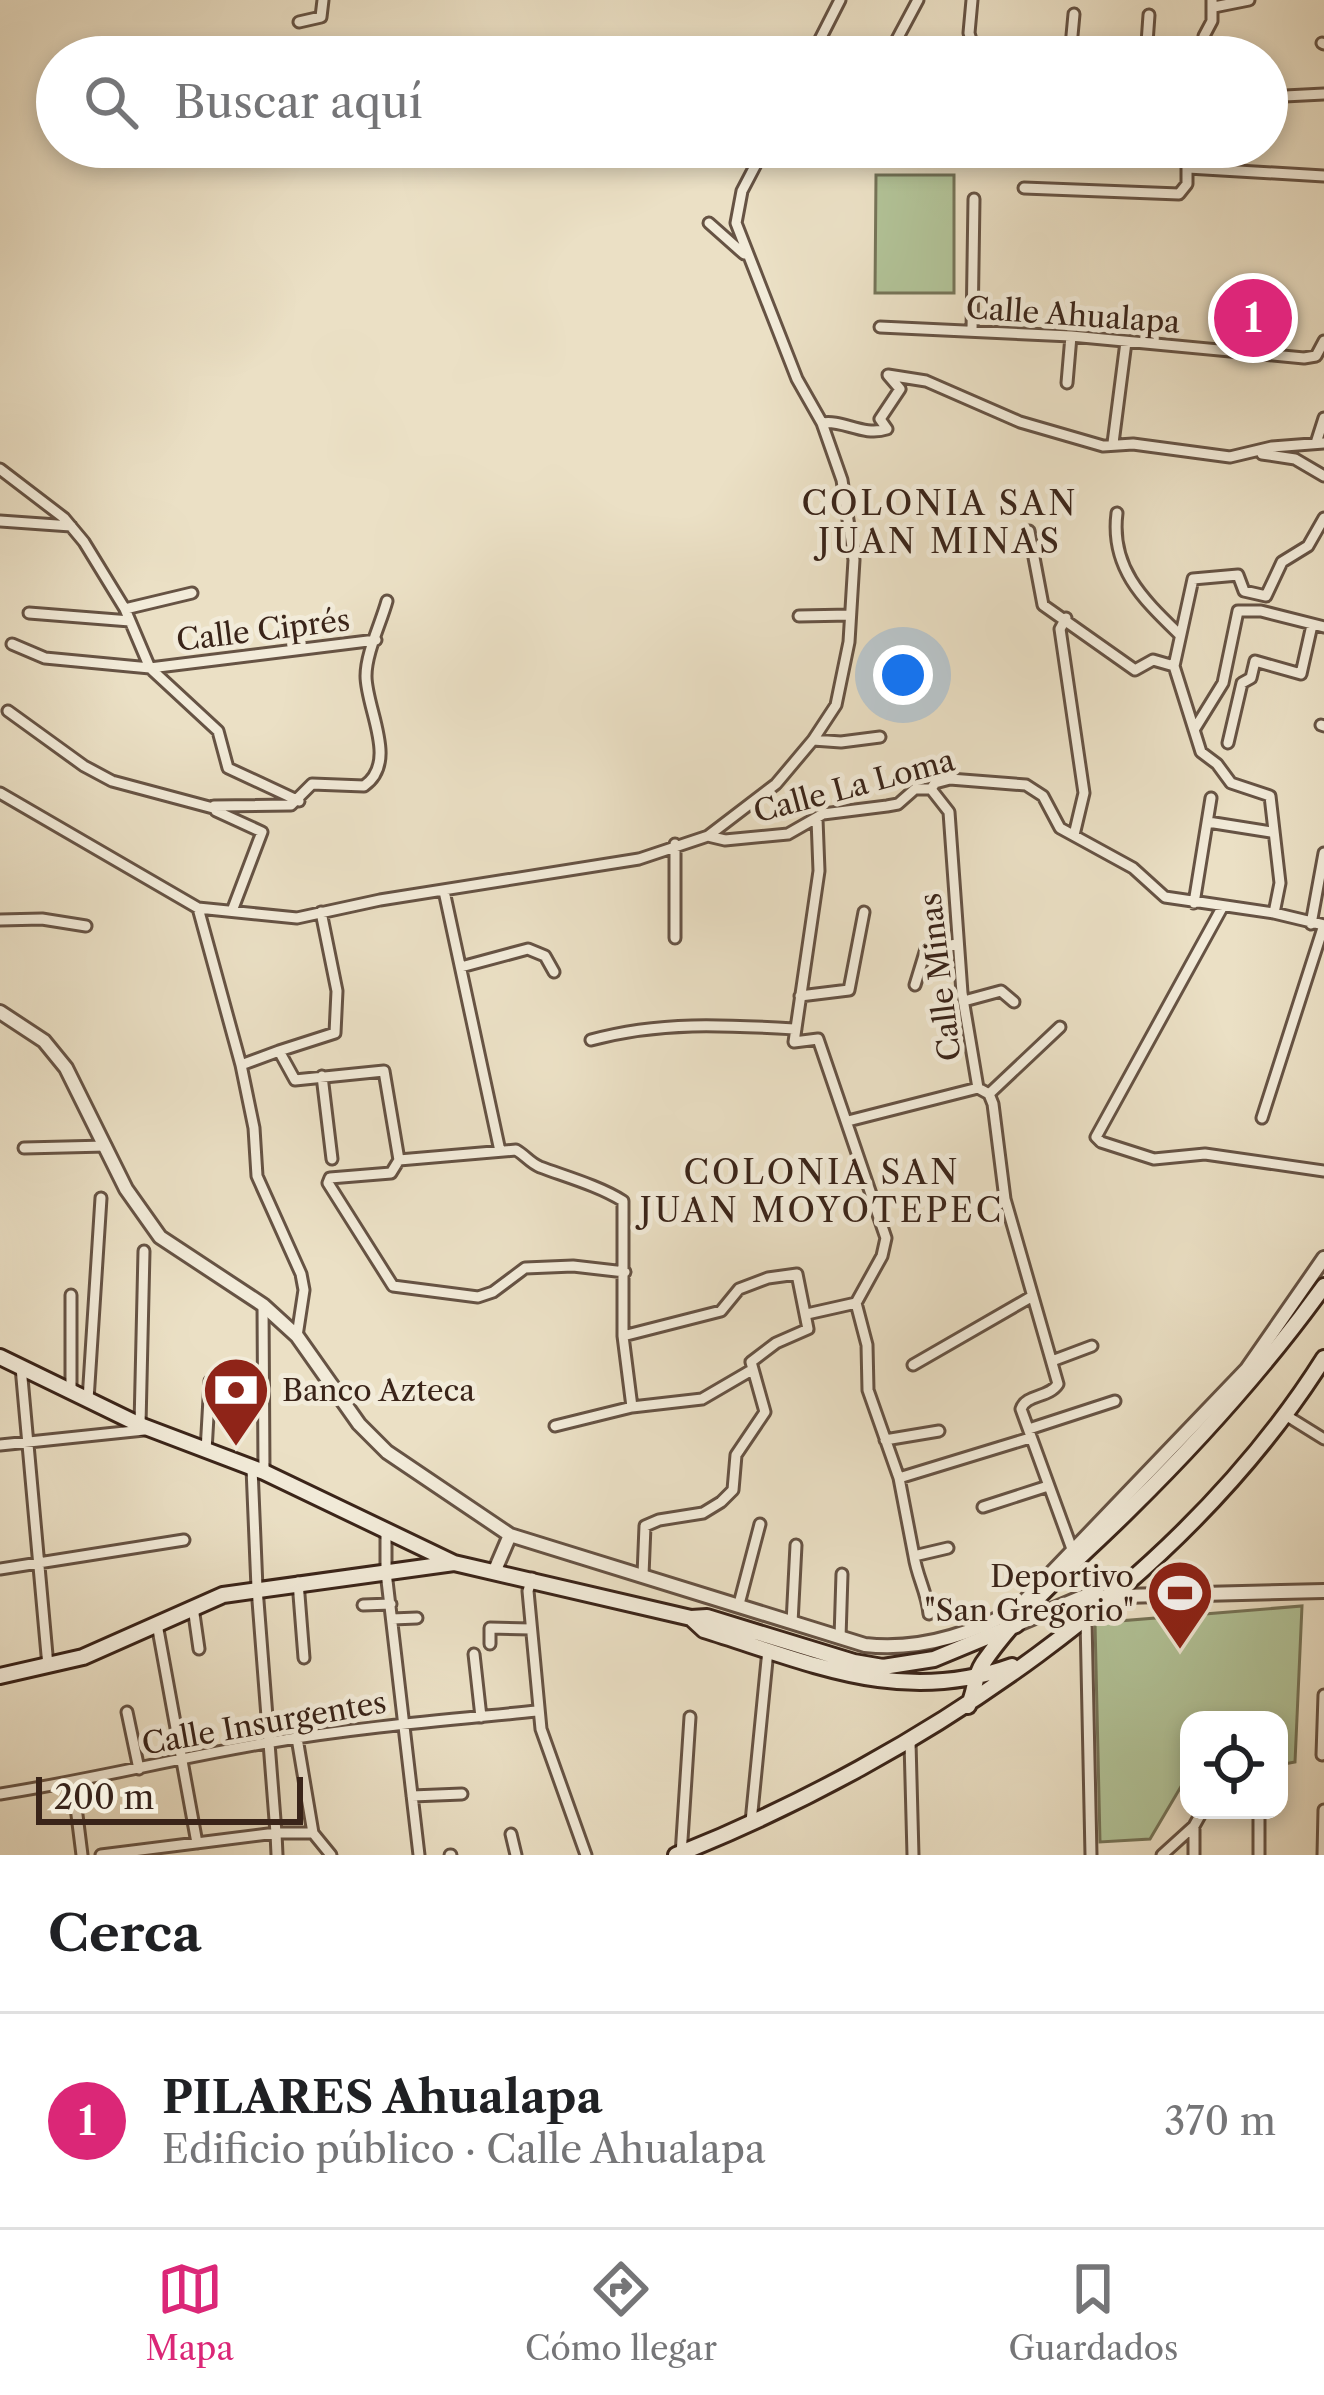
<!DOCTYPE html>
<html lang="es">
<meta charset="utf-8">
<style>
:root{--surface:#fff;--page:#f2f2f2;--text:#202124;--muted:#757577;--line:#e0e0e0;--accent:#db2777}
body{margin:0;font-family:"Libre Caslon Text",serif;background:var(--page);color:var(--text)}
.controls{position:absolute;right:36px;bottom:36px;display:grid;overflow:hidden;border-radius:24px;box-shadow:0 6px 18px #0003}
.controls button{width:108px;height:108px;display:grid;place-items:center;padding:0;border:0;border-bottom:3px solid var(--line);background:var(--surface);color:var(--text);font:60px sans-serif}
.scale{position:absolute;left:36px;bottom:30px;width:267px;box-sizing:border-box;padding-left:12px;border:6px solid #3a2419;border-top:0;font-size:33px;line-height:42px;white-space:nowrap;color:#3a2419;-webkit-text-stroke:9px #f2ebd9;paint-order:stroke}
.you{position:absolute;left:903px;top:675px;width:42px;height:42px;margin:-30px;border:9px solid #fff;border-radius:50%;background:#1a73e8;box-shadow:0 0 0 18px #1a73e833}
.badge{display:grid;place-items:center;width:78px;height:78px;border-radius:50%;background:var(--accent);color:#fff;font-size:39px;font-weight:700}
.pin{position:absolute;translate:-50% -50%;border:6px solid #fff;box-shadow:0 3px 12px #0006}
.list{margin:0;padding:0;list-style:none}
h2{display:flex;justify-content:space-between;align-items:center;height:156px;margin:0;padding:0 48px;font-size:51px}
h2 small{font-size:39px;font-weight:400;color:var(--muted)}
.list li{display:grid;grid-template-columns:78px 1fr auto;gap:36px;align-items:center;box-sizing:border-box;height:216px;padding:0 48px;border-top:3px solid var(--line)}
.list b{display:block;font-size:45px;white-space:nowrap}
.list p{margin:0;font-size:39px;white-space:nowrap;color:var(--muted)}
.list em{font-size:39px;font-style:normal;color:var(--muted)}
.icon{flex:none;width:66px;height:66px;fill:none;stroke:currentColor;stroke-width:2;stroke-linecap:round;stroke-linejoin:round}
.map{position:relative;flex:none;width:1324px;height:1855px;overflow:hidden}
.search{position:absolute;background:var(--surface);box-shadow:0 6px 18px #0003;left:36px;right:36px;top:36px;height:132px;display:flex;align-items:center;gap:30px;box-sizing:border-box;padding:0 42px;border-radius:66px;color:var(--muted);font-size:45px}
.sheet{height:372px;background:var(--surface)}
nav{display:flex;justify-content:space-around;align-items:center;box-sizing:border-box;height:168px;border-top:3px solid var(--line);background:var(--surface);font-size:33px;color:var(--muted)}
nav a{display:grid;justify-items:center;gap:6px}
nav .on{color:var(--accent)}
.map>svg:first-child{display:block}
.green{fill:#b2c398;stroke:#767458;stroke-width:3}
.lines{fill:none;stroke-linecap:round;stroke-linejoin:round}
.minor-casing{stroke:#665344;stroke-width:15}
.tertiary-casing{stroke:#665344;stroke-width:18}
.secondary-casing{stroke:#3a2419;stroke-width:20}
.minor{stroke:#f2ebd9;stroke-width:9}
.tertiary{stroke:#f2ebd9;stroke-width:12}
.secondary{stroke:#f2ebd9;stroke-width:14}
.labels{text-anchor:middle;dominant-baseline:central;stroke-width:10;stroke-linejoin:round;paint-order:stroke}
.street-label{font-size:30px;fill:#3a2419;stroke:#f2ebd9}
.poi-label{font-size:30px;fill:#3a2419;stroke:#f2ebd9;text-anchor:start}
.neighbourhood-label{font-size:33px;letter-spacing:3px;fill:#3a2419;stroke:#f2ebd9}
</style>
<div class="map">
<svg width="1324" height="1855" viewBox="0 0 1324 1855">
<rect width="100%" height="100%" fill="#ebe0c5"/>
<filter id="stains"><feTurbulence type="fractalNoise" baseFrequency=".00167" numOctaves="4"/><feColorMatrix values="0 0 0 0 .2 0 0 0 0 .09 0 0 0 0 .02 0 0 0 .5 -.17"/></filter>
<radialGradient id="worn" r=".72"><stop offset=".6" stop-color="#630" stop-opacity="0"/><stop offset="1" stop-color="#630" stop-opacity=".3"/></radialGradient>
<path class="green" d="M 876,175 L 954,175 L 954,293 L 875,293 Z
M 1302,1606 L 1295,1762 L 1279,1765 L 1279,1720 L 1189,1720 L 1189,1773 L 1150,1839 L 1100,1842 L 1095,1623 Z"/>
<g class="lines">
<g class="minor-casing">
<path id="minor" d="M 972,0 L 969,33 L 976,57
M 1214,7 L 1249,0
M 299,22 L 321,17 L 323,0
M 1204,36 L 1212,21 L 1212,0
M 1322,43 L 1324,44
M 811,57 L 840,0
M 879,57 L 895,43 L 918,0
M 1070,57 L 1074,14
M 1146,57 L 1149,15
M 1267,97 L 1324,94
M 1188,168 L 1324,176
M 1222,170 L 1224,147
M 1024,188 L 1179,194 L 1187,184 L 1187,147
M 709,223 L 744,254
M 880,327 L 1071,336 L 1304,358 L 1316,356 L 1324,341
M 972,331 L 974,199
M 1067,383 L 1071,336
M 822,423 C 842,419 863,437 887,429 L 880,419 L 900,389 L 888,375 L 926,381 L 1020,422 L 1103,446 L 1133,444 L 1230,457 L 1272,447 L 1324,443
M 1113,443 L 1126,342
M 1316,443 L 1324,418
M 1262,454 L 1295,459 L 1324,476
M 0,469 L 64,518 L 84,542 L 125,609 L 150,668
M 1117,513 C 1110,568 1143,599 1179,634
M 0,521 L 71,526
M 1029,531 L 1043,605 L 1135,670 L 1153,660 L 1174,666
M 125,609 L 192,593
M 29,613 L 130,621
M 799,616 L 850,615
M 1066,618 L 1060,629 L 1084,793 L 1074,835
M 12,644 L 45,658 L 150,668
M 8,711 L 84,766 L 112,781 L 213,808
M 1321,725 L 1324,726
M 1194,730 L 1223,683 L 1238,611 L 1261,611 L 1324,627
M 813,740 L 841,742 L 880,737
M 1228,743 L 1242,683 L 1251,678 L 1255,661 L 1301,674 L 1312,625
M 931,789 L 949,812 L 962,993 L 978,1088 L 989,1094 L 993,1104 L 1005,1199 L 1058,1384 C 1049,1398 1026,1394 1021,1409 L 1072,1549
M 0,793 L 198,908 L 297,918 L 380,900 L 639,859 L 708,836 L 776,784 L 813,740 L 836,705 L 849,642 L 854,560 L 842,480 L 822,423 L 797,379 L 736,223 L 742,191 L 765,147
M 299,801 L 228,768 L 218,731 L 150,668 L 376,640
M 817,819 L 819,871 L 794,1042 L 818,1039 L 886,1238 L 882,1256 L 856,1303 L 867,1345 L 868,1390 L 899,1478 L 914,1556 L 948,1548
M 1208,822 L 1271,832
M 708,836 L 725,840 L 788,834 L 823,814 L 887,806 L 898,804 L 915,789 L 931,789 L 935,783 L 950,779 L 1026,785 L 1043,796 L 1060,828 L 1133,868 L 1165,897 L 1274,913 L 1324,925 L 1262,1118
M 444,891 L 500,1151
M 1194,903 L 1211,798
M 1223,906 L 1096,1137 L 1101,1142 L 1154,1159 L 1205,1154 L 1324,1171
M 198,908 L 241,1065 L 254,1128 L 257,1176 L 301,1274 L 304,1290 L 297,1336
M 232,911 L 262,832 L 216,811 L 214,806 L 291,805 L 312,784 L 364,786 C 399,762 366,709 366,676 C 366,653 381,623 387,601
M 1274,913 L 1280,883 L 1270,796 L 1231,783 L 1217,764 L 1201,752 L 1174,666 L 1193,579 L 1238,575 L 1244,591 L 1266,596 L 1282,562 L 1308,546 L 1324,518
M 0,920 L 42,919 L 86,926
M 1311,924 L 1324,853
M 675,938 L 675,844
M 461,967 L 528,949 L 545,956 L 554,972
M 915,985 L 926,949 L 957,944
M 800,996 L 849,990 L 864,912
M 964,1001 L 1001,991 L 1014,1002
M 591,1040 C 660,1021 726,1025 796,1029
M 279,1051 L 335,1033 L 337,991 L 321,912
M 241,1065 L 279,1051 L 295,1080 L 384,1071 L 399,1160
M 322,1076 L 332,1159
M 989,1094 L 1060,1027
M 848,1121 L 978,1088
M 24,1148 L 106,1146
M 399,1160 L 391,1173 L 330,1178 L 328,1183 L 393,1286 L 478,1297 L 493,1292 L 525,1268 L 573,1266 L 625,1272
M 399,1160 L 516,1150 C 525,1155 530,1163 540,1167 C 567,1177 599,1186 623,1201 L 623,1336 L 632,1407
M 263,1305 L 264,1472
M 807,1314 L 856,1303
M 623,1336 L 721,1311 L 739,1289 L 768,1278 L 797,1274 L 808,1329 L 776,1343 L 751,1362 L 765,1412 L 736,1455 L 733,1490 L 721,1502 L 703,1513 L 659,1520 L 645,1526 L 643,1575
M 1052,1361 L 1092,1346
M 913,1365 L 1031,1297
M 21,1367 L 48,1666
M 71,1392 L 71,1295
M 88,1400 L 101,1198
M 1287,1416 L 1324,1439
M 140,1425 L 144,1251
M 555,1426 L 632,1407 L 702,1399 L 750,1371
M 1029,1429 L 1115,1401
M 885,1440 L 939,1431
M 0,1445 L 144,1430
M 206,1451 L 210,1381
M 899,1478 L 1030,1438
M 983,1507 L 1048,1486
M 386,1532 L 386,1572 L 419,1855
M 914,1556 C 917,1577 927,1592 929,1614
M 0,1569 L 184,1540
M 532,1578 L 528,1591 L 541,1729 L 586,1855
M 298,1582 L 304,1658
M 739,1604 L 760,1524
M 363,1605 L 391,1604
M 193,1607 L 199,1649
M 392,1619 L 417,1618
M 1086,1619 L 1091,1855
M 792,1623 L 796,1545
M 157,1624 L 197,1843
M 840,1638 L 842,1574
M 490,1644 L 490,1628 L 531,1629
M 474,1654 L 481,1717
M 127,1712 L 139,1769
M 297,1738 L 313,1833 L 331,1855
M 910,1742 L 913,1855
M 1322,1755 L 1324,1695
M 73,1783 L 82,1855
M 0,1794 C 91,1780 181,1757 272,1742 C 360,1727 448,1720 537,1711
M 412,1796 L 462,1794
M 751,1822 L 768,1650
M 1194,1826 L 1194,1855
M 511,1834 L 516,1855
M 101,1855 L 276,1833 L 257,1588 L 252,1468
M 277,1855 L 276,1833 L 313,1833
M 450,1855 L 451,1855
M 681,1855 L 690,1717
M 1162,1855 L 1194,1826 L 1203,1810
M 1259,1855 L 1259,1810
M 1323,1855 L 1324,1810"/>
</g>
<g class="tertiary-casing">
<path id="tertiary" d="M 0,1012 L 44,1041 L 66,1068 L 126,1189 L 160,1237 L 263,1305 L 297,1336 L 359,1424 L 387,1452 L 510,1535 L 865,1645 C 919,1651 970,1635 1017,1609 L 1247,1369 L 1324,1258
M 495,1570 L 510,1535
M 1016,1625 L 1082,1597 L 1324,1591"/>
</g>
<g class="secondary-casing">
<path id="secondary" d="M 0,1357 L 140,1425 L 264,1472 L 454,1563
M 691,1618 L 704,1630 C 811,1663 901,1706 1012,1666
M 0,1676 L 83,1657 L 223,1595 L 454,1563 L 691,1618 L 707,1617 L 854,1662 L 883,1667 L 934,1659 L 1016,1625
M 968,1706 C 976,1691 973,1678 983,1663 C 1022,1606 1081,1558 1130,1509 C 1201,1439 1265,1368 1324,1286
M 676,1855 C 920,1758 1182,1583 1324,1358"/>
</g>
<use href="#minor" class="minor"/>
<use href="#tertiary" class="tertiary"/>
<use href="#secondary" class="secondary"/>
</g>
<defs>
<g id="bank-pin" transform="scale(3.45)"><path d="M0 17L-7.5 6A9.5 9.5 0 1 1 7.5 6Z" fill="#8f2418" stroke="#f2ebd9"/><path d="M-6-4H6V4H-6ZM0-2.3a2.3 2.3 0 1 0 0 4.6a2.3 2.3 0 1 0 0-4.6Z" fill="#fff"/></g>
<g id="stadium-pin" transform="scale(3.45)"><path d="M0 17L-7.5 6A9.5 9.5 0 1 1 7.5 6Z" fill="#8f2418" stroke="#f2ebd9"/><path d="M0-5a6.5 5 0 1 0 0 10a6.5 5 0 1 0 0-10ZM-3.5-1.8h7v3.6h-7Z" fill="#fff"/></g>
</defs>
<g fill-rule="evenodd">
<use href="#bank-pin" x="236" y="1390"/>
<use href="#stadium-pin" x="1180" y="1593"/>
</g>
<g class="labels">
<g class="street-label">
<text transform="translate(1073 315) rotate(4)">Calle Ahualapa</text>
<text transform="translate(263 630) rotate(-7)">Calle Ciprés</text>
<text transform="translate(854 786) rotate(-15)">Calle La Loma</text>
<text transform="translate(940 977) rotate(-97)">Calle Minas</text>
<text transform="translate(264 1723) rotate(-10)">Calle Insurgentes</text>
</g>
<g class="poi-label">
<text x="282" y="1390">Banco Azteca</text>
<text x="1134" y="1576" text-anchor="end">Deportivo<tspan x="1134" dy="34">"San Gregorio"</tspan></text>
</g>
<g class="neighbourhood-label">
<text x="940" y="503">COLONIA SAN<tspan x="940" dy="38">JUAN MINAS</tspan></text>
<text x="822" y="1172">COLONIA SAN<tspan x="822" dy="38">JUAN MOYOTEPEC</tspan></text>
</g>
</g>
<rect width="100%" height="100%" filter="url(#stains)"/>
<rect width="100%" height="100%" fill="url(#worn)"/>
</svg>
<div class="controls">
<button><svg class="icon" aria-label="locate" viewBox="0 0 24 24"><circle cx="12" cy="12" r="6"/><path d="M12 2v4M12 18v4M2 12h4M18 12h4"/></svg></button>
</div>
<div class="scale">200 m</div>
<div class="you"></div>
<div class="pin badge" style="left:1253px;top:318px">1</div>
<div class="search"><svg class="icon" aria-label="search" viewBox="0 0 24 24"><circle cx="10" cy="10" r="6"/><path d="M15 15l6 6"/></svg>Buscar aquí</div>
</div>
<section class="sheet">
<h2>Cerca<small></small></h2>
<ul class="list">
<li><span class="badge">1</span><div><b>PILARES Ahualapa</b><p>Edificio público · Calle Ahualapa</p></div><em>370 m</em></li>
</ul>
</section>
<nav>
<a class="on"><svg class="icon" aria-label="map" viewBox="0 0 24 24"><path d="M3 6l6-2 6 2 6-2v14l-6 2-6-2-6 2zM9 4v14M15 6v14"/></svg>Mapa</a>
<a><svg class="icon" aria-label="directions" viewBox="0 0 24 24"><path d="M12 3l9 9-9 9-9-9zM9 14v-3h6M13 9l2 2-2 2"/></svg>Cómo llegar</a>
<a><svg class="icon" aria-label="saved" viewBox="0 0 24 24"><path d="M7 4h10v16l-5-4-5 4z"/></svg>Guardados</a>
</nav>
